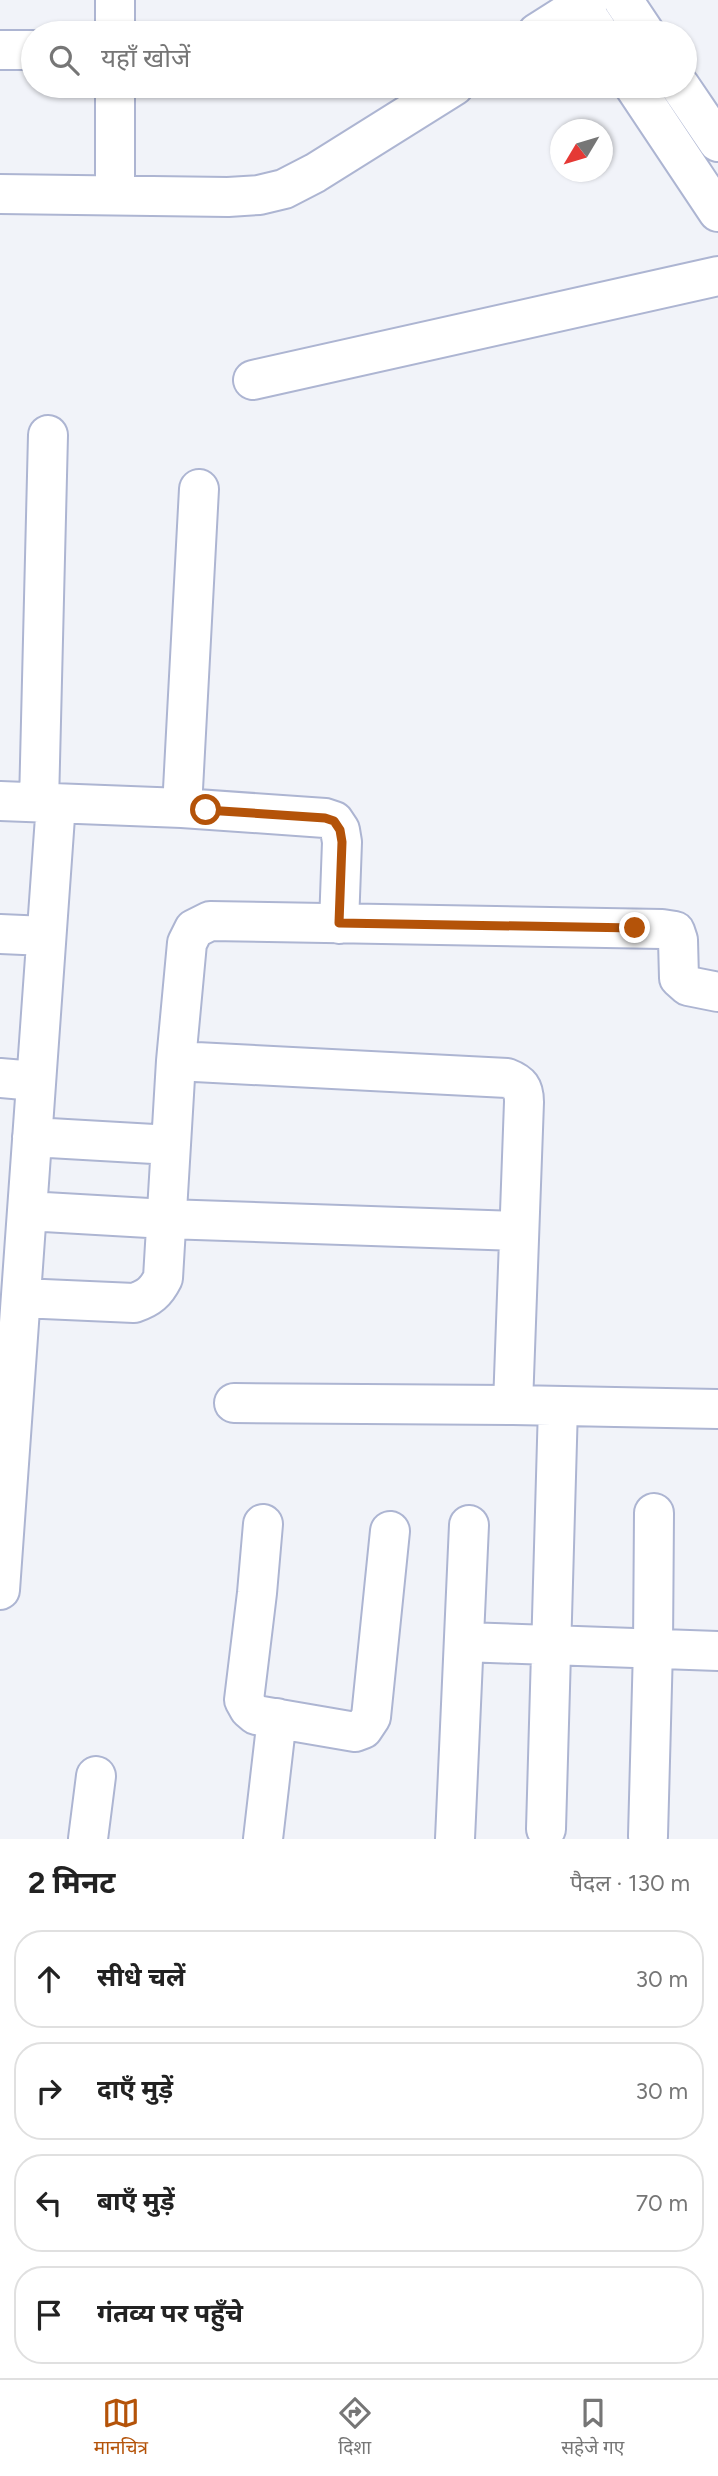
<!DOCTYPE html>
<html lang="hi">
<meta charset="utf-8">
<style>
:root{--surface:#fff;--page:#f2f2f2;--text:#222;--muted:#767676;--line:#e0e0e0;--accent:#b45309}
body{margin:0;font-family:Figtree,"Noto Sans Devanagari",sans-serif;background:var(--page);color:var(--text)}
.compass{position:absolute;left:550px;top:119px;width:63px;height:63px;border-radius:50%;background:var(--surface);box-shadow:0 2px 5px #0004;rotate:232deg}
.stop{position:absolute;width:21px;height:21px;margin:-16px;border:5px solid #b45309;border-radius:50%;background:#fff}
.stop.end{background:#b45309;border-color:#fff;box-shadow:0 2px 7px #0008}
.list{margin:0;padding:0;list-style:none}
h2{display:flex;justify-content:space-between;align-items:center;height:91px;margin:0;padding:0 28px;font-size:30px}
h2 small{font-size:23px;font-weight:400;color:var(--muted)}
.list li{display:grid;grid-template-columns:46px 1fr auto;gap:21px;align-items:center;box-sizing:border-box;height:98px;margin:0 14px 14px;padding:0 14px;border:2px solid var(--line);border-radius:28px}
.list b{display:block;font-size:26px;white-space:nowrap}
.list em{font-size:23px;font-style:normal;color:var(--muted)}
.icon{flex:none;width:38px;height:38px;fill:none;stroke:currentColor;stroke-width:2;stroke-linecap:round;stroke-linejoin:round}
.map{position:relative;flex:none;width:718px;height:1839px;overflow:hidden}
.search{position:absolute;background:var(--surface);box-shadow:0 2px 5px #0004;left:21px;right:21px;top:21px;height:77px;display:flex;align-items:center;gap:18px;box-sizing:border-box;padding:0 24px;border-radius:38px;color:var(--muted);font-size:26px}
.sheet{height:539px;background:var(--surface)}
nav{display:flex;justify-content:space-around;align-items:center;box-sizing:border-box;height:98px;border-top:2px solid var(--line);background:var(--surface);font-size:19px;color:var(--muted)}
nav a{display:grid;justify-items:center;gap:4px}
nav .on{color:var(--accent)}
.map>svg:first-child{display:block}
.lines{fill:none;stroke-linecap:round;stroke-linejoin:round}
.minor-casing{stroke:#adb5d2;stroke-width:42}
.major-casing{stroke:#adb5d2;stroke-width:42}
.minor{stroke:#fff;stroke-width:38}
.major{stroke:#fff;stroke-width:38}
.route{stroke:#b45309;stroke-width:9}
</style>
<div class="map">
<svg width="718" height="1839" viewBox="0 0 718 1839">
<rect width="100%" height="100%" fill="#f1f3f9"/>
<g class="lines">
<g class="minor-casing">
<path id="minor" d="M 115,0 L 115,33
M 537,33 L 589,0
M 0,50 L 33,50
M 115,86 L 115,195
M 0,194 L 228,197 L 259,195 L 284,189 L 315,173 L 454,86
M 253,380 L 718,276
M 0,801 L 182,808 L 325,818 L 334,821 L 340,830 L 342,842 L 339,924
M 39,803 L 48,435
M 182,808 L 199,489
M 0,934 L 46,936
M 176,1061 L 507,1078 C 520,1083 524,1088 524,1102 L 513,1405
M 0,1078 L 35,1081
M 32,1137 L 171,1145
M 27,1211 L 166,1219 L 519,1231
M 21,1298 L 134,1303 C 149,1298 156,1292 163,1278 L 176,1061 L 187,943 L 194,929 L 210,921 L 662,929 L 675,931 L 678,940 L 679,978 L 688,986 L 718,992
M 234,1403 L 513,1405 L 718,1409
M 263,1524 L 257,1593 L 244,1700 L 249,1709 L 256,1715 L 355,1732 L 363,1729 L 371,1717 L 390,1531
M 0,1590 L 56,803
M 464,1642 L 718,1651
M 546,1829 L 558,1406
M 648,1836 L 653,1648 L 654,1513
M 88,1839 L 96,1776
M 263,1839 L 277,1718
M 455,1839 L 469,1525"/>
</g>
<g class="major-casing">
<path id="major" d="M 577,0 L 599,33
M 623,0 L 645,33
M 634,86 L 718,212
M 680,86 L 718,142"/>
</g>
<use href="#minor" class="minor"/>
<use href="#major" class="major"/>
</g>
<g class="lines">
<path class="route" d="M 206,810 L 325,818 L 334,821 L 340,830 L 342,842 L 339,923 L 635,928"/>
</g>
</svg>
<svg class="compass" viewBox="-18 -18 36 36"><path d="M0-13l5 13h-10z" fill="#e53935"/><path d="M0 13l5-13h-10z" fill="#767676"/></svg>
<div class="stop" style="left:206px;top:810px"></div>
<div class="stop end" style="left:635px;top:928px"></div>
<div class="search"><svg class="icon" aria-label="search" viewBox="0 0 24 24"><circle cx="10" cy="10" r="6"/><path d="M15 15l6 6"/></svg>यहाँ खोजें</div>
</div>
<section class="sheet">
<h2>2 मिनट<small>पैदल · 130 m</small></h2>
<ul class="list">
<li><svg class="icon" aria-label="ahead" viewBox="0 0 24 24"><path d="M12 20V5M6 11l6-6 6 6"/></svg><div><b>सीधे चलें</b></div><em>30 m</em></li>
<li><svg class="icon" aria-label="right" viewBox="0 0 24 24"><path d="M7 20v-9h11M14 6l5 5-5 5"/></svg><div><b>दाएँ मुड़ें</b></div><em>30 m</em></li>
<li><svg class="icon" aria-label="left" viewBox="0 0 24 24"><path d="M17 20v-9H6M10 6l-5 5 5 5"/></svg><div><b>बाएँ मुड़ें</b></div><em>70 m</em></li>
<li><svg class="icon" aria-label="arrive" viewBox="0 0 24 24"><path d="M6 21V4h12l-3 4 3 4H6"/></svg><div><b>गंतव्य पर पहुँचे</b></div></li>
</ul>
</section>
<nav>
<a class="on"><svg class="icon" aria-label="map" viewBox="0 0 24 24"><path d="M3 6l6-2 6 2 6-2v14l-6 2-6-2-6 2zM9 4v14M15 6v14"/></svg>मानचित्र</a>
<a><svg class="icon" aria-label="directions" viewBox="0 0 24 24"><path d="M12 3l9 9-9 9-9-9zM9 14v-3h6M13 9l2 2-2 2"/></svg>दिशा</a>
<a><svg class="icon" aria-label="saved" viewBox="0 0 24 24"><path d="M7 4h10v16l-5-4-5 4z"/></svg>सहेजे गए</a>
</nav>
